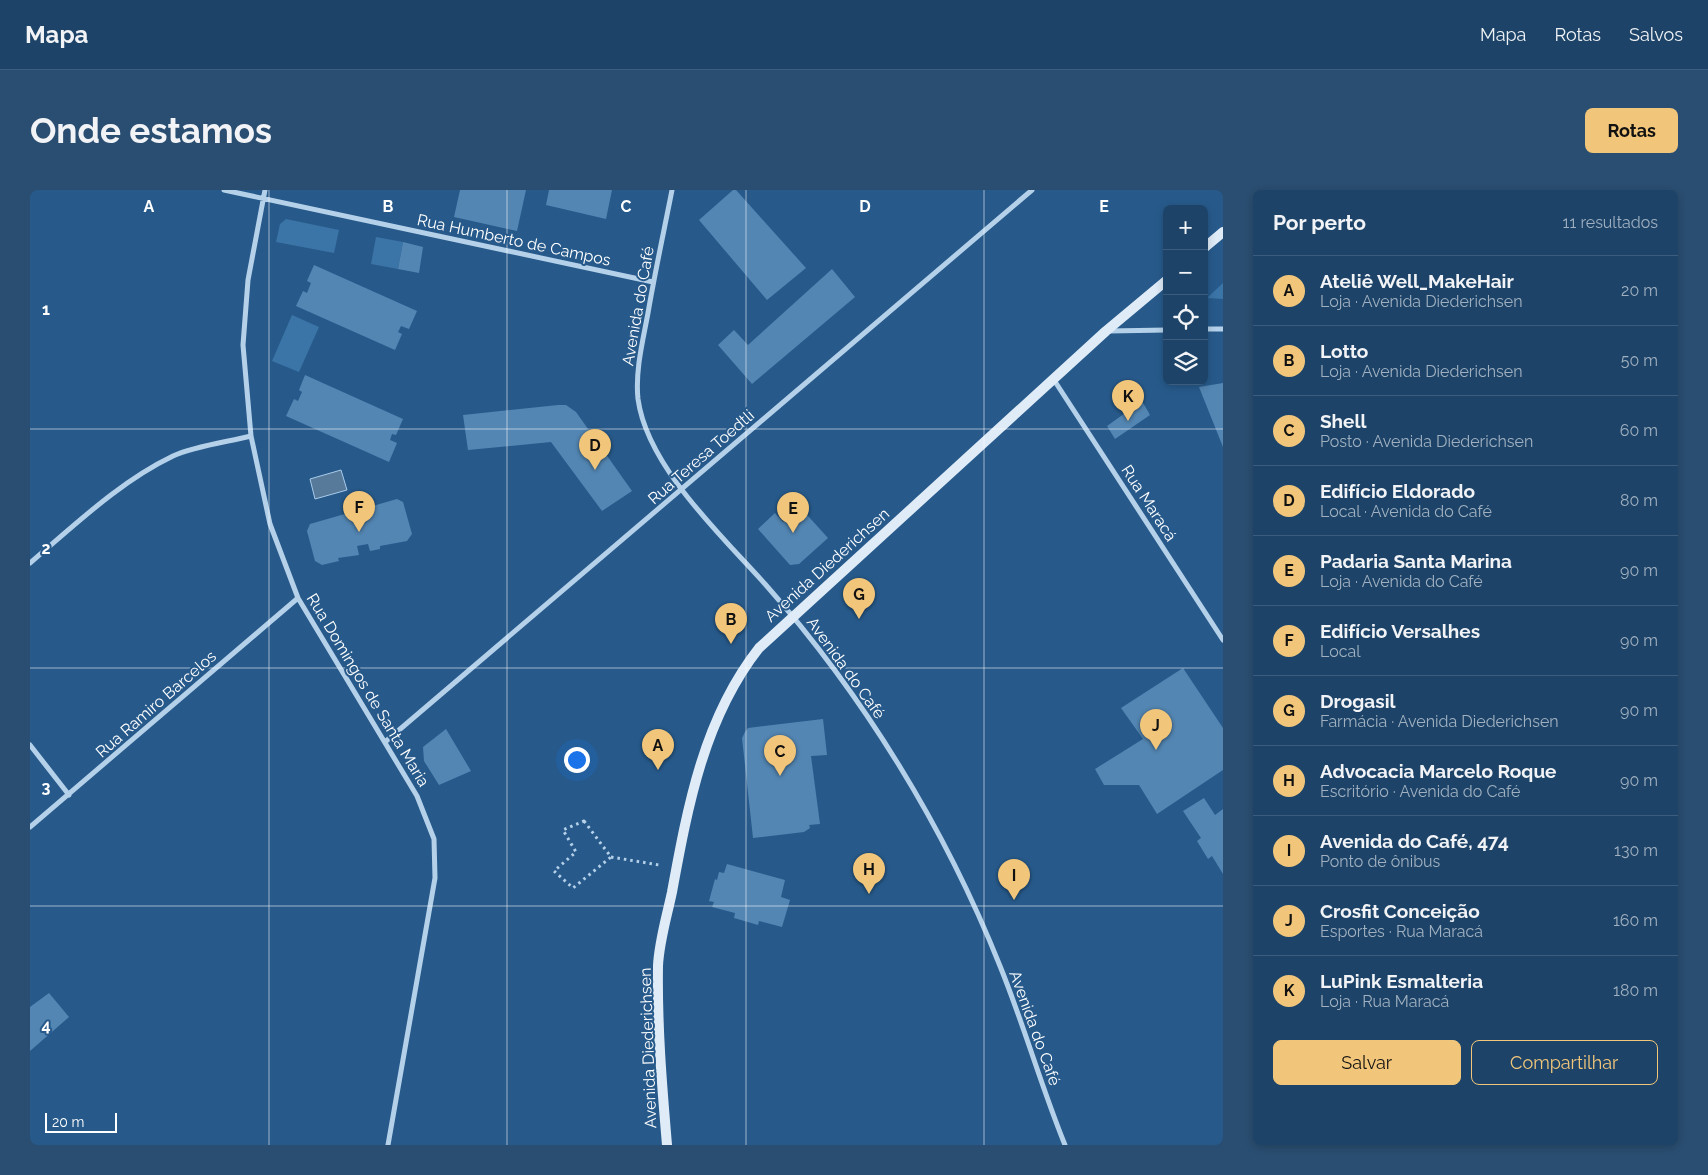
<!DOCTYPE html>
<html lang="pt">
<meta charset="utf-8">
<style>
:root{--surface:#1d4468;--page:#2a4e71;--text:#f1f3f6;--muted:#a0b0c0;--line:#3b5c7c;--accent:#f2c67a}
body{margin:0;font-family:Raleway,sans-serif;background:var(--page);color:var(--text)}
.controls{position:absolute;right:15px;top:15px;display:grid;overflow:hidden;border-radius:8px;box-shadow:0 2px 8px #0003}
.controls button{width:45px;height:45px;display:grid;place-items:center;padding:0;border:0;border-bottom:1px solid var(--line);background:var(--surface);color:var(--text);font:25px sans-serif}
.scale{position:absolute;left:15px;bottom:12px;width:72px;box-sizing:border-box;padding-left:5px;border:2px solid #fff;border-top:0;font-size:14px;line-height:18px;white-space:nowrap;color:#fff;-webkit-text-stroke:4px #275a8b;paint-order:stroke}
.you{position:absolute;left:546px;top:569px;width:18px;height:18px;margin:-12px;border:4px solid #fff;border-radius:50%;background:#1a73e8;box-shadow:0 0 0 8px #1a73e833}
.badge{display:grid;place-items:center;width:32px;height:32px;border-radius:50%;background:var(--accent);color:#111;font-size:16px;font-weight:700}
.pin{position:absolute;translate:-50% -41px;filter:drop-shadow(0 1px 2px #0008)}
.pin::after{content:'';position:absolute;top:26px;width:18px;height:15px;background:inherit;clip-path:polygon(0 0,100% 0,50% 100%)}
.list{margin:0;padding:0;list-style:none}
h2{display:flex;justify-content:space-between;align-items:center;height:65px;margin:0;padding:0 20px;font-size:21px}
h2 small{font-size:16px;font-weight:400;color:var(--muted)}
.list li{display:grid;grid-template-columns:32px 1fr auto;gap:15px;align-items:center;box-sizing:border-box;height:70px;padding:0 20px;border-top:1px solid var(--line)}
.list b{display:block;font-size:19px;white-space:nowrap}
.list p{margin:0;font-size:16px;white-space:nowrap;color:var(--muted)}
.list em{font-size:16px;font-style:normal;color:var(--muted)}
.actions{display:flex;gap:10px;padding:15px 20px}
.actions a{flex:1;padding:11px 0;border:1px solid var(--accent);border-radius:8px;text-align:center;font-size:18px;color:var(--accent)}
.actions .main{background:var(--accent);color:#111}
.icon{flex:none;width:28px;height:28px;fill:none;stroke:currentColor;stroke-width:2;stroke-linecap:round;stroke-linejoin:round}
.map{position:relative;flex:none;width:1193px;height:955px;overflow:hidden;border-radius:8px}
header{display:flex;align-items:center;gap:30px;box-sizing:border-box;height:70px;padding:0 25px;background:var(--surface);border-bottom:1px solid var(--line)}
header strong{font-size:24px}
nav{display:flex;gap:28px;margin-inline-start:auto;font-size:18px}
.intro{display:flex;align-items:center;justify-content:space-between;box-sizing:border-box;height:120px;padding:0 30px}
h1{margin:0;font-size:35px}
.button{padding:12px 22px;border-radius:8px;background:var(--accent);color:#111;font-size:18px;font-weight:700}
main{display:flex;gap:30px;padding:0 30px}
aside{flex:1;background:var(--surface);border-radius:8px;box-shadow:0 2px 8px #0003}
.map>svg:first-child{display:block}
.green{fill:#3b74a7}
.water{fill:#577a9b;stroke:#a9ccea}
.building{fill:#5386b3}
.lines{fill:none;stroke-linecap:round;stroke-linejoin:round}
.path{stroke:#b5d1ea;stroke-width:3;stroke-dasharray:2.5 4;stroke-linecap:butt}
.street{stroke:#b5d1ea;stroke-width:5}
.secondary{stroke:#dfecf8;stroke-width:10}
.grid{fill:none;stroke:#fff;stroke-width:1;stroke-opacity:0.55}
.labels{text-anchor:middle;dominant-baseline:central;stroke-width:4;stroke-linejoin:round;paint-order:stroke}
.street-label{font-size:16px;fill:#fff;stroke:#275a8b}
.grid-label{font-size:16px;text-anchor:middle;font-weight:bold;fill:#fff;stroke:#275a8b;stroke-width:4;stroke-linejoin:round;paint-order:stroke}
</style>
<header>
<strong>Mapa</strong>
<nav><a>Mapa</a><a>Rotas</a><a>Salvos</a></nav>
</header>
<div class="intro"><h1>Onde estamos</h1><a class="button">Rotas</a></div>
<main>
<div class="map">
<svg width="1193" height="955" viewBox="0 0 1193 955">
<rect width="100%" height="100%" fill="#275a8b"/>
<path class="green" d="M 256,29 L 309,40 L 304,63 L 246,52 L 250,34 Z
M 346,47 L 373,52 L 368,79 L 341,74 Z
M 1193,93 L 1193,109 L 1177,108 Z
M 262,125 L 289,137 L 269,182 L 242,171 Z"/>
<path class="water" d="M 311,280 L 317,300 L 285,309 L 280,289 Z"/>
<path class="building" d="M 430,0 L 496,0 L 487,41 L 424,27 Z
M 519,0 L 582,0 L 576,29 L 516,15 Z
M 703,0 L 706,0 L 776,78 L 737,110 L 669,30 Z
M 373,52 L 393,57 L 389,83 L 368,79 Z
M 284,75 L 387,121 L 379,139 L 371,136 L 368,142 L 372,144 L 365,160 L 266,116 L 273,101 L 277,103 L 281,93 L 277,91 Z
M 802,79 L 825,107 L 722,194 L 688,155 L 704,140 L 718,155 Z
M 275,185 L 373,229 L 366,245 L 362,244 L 360,250 L 367,253 L 359,272 L 256,226 L 264,209 L 268,211 L 272,202 L 269,200 Z
M 1193,193 L 1193,257 L 1169,197 Z
M 1112,211 L 1120,225 L 1085,249 L 1077,236 Z
M 528,215 L 536,215 L 546,222 L 602,301 L 572,321 L 521,252 L 438,260 L 433,225 Z
M 367,309 L 373,312 L 382,344 L 377,351 L 350,356 L 350,359 L 340,361 L 338,354 L 327,356 L 329,365 L 308,368 L 309,371 L 292,375 L 285,371 L 277,341 L 280,334 Z
M 769,316 L 798,348 L 769,374 L 760,375 L 728,339 L 745,323 L 753,332 Z
M 1153,478 L 1193,538 L 1193,580 L 1127,624 L 1109,595 L 1074,595 L 1065,579 L 1113,549 L 1091,518 Z
M 793,529 L 797,565 L 781,566 L 790,634 L 779,635 L 780,638 L 774,642 L 723,648 L 712,548 L 715,542 L 718,538 Z
M 416,539 L 441,581 L 409,595 L 394,571 L 393,557 Z
M 1174,608 L 1185,625 L 1193,619 L 1193,684 L 1182,666 L 1178,669 L 1167,651 L 1171,648 L 1153,621 Z
M 697,674 L 755,690 L 751,707 L 760,710 L 752,737 L 729,731 L 728,735 L 704,728 L 705,723 L 682,717 L 684,712 L 679,711 L 685,689 L 687,690 L 689,682 L 694,683 Z
M 19,803 L 39,827 L 0,861 L 0,817 Z"/>
<g class="lines">
<path class="path" d="M 554,631 L 581,667 L 543,698 L 524,681 L 546,662 L 533,640 Z
M 581,667 L 629,675"/>
<path class="street" d="M 194,0 L 623,92
M 235,0 L 218,90 L 213,155 L 221,246 L 240,334 L 268,408 L 387,606 L 404,649 L 405,688 L 358,955
M 642,0 C 634,41 625,82 618,123 C 613,150 605,181 608,209 C 617,276 691,345 735,394 C 834,506 915,638 970,776 C 994,835 1011,896 1035,955
M 1174,139 L 1193,139
M 1079,141 L 1137,140
M 1024,190 L 1193,450
M 0,373 C 45,335 89,292 143,266 C 165,256 197,252 221,246
M 355,552 L 1002,0
M 0,555 L 39,605
M 0,637 L 268,408"/>
<path class="secondary" d="M 1174,58 L 1193,42
M 637,955 C 632,896 627,836 628,776 C 629,752 637,726 642,702 C 658,615 674,528 729,458 L 1076,141 L 1137,90"/>
</g>
<path class="grid" d="M 239,0 L 239,955M 477,0 L 477,955M 716,0 L 716,955M 954,0 L 954,955M 0,239 L 1193,239M 0,478 L 1193,478M 0,716 L 1193,716"/>
<g class="labels">
<g class="street-label">
<text transform="translate(484 50) rotate(12)">Rua Humberto de Campos</text>
<text transform="translate(608 116) rotate(-80)">Avenida do Café</text>
<text transform="translate(671 267) rotate(-41)">Rua Teresa Toedtli</text>
<text transform="translate(1119 313) rotate(57)">Rua Maracá</text>
<text transform="translate(797 375) rotate(-42)">Avenida Diederichsen</text>
<text transform="translate(816 478) rotate(54)">Avenida do Café</text>
<text transform="translate(338 500) rotate(59)">Rua Domingos de Santa Maria</text>
<text transform="translate(126 514) rotate(-41)">Rua Ramiro Barcelos</text>
<text transform="translate(1005 838) rotate(70)">Avenida do Café</text>
<text transform="translate(618 858) rotate(-92)">Avenida Diederichsen</text>
</g>
</g>
<g class="grid-label">
<text x="119" y="22">A</text>
<text x="358" y="22">B</text>
<text x="596" y="22">C</text>
<text x="835" y="22">D</text>
<text x="1074" y="22">E</text>
<text x="16" y="125">1</text>
<text x="16" y="364">2</text>
<text x="16" y="603">3</text>
<text x="16" y="841">4</text>
</g>
</svg>
<div class="controls">
<button>+</button>
<button>−</button>
<button><svg class="icon" aria-label="locate" viewBox="0 0 24 24"><circle cx="12" cy="12" r="6"/><path d="M12 2v4M12 18v4M2 12h4M18 12h4"/></svg></button>
<button><svg class="icon" aria-label="layers" viewBox="0 0 24 24"><path d="M12 4l9 5-9 5-9-5zM3 14l9 5 9-5"/></svg></button>
</div>
<div class="scale">20 m</div>
<div class="you"></div>
<div class="pin badge" style="left:628px;top:580px">A</div>
<div class="pin badge" style="left:701px;top:454px">B</div>
<div class="pin badge" style="left:750px;top:586px">C</div>
<div class="pin badge" style="left:565px;top:280px">D</div>
<div class="pin badge" style="left:763px;top:343px">E</div>
<div class="pin badge" style="left:329px;top:342px">F</div>
<div class="pin badge" style="left:829px;top:429px">G</div>
<div class="pin badge" style="left:839px;top:704px">H</div>
<div class="pin badge" style="left:984px;top:710px">I</div>
<div class="pin badge" style="left:1126px;top:560px">J</div>
<div class="pin badge" style="left:1098px;top:231px">K</div>
</div>
<aside>
<h2>Por perto<small>11 resultados</small></h2>
<ul class="list">
<li><span class="badge">A</span><div><b>Ateliê Well_MakeHair</b><p>Loja · Avenida Diederichsen</p></div><em>20 m</em></li>
<li><span class="badge">B</span><div><b>Lotto</b><p>Loja · Avenida Diederichsen</p></div><em>50 m</em></li>
<li><span class="badge">C</span><div><b>Shell</b><p>Posto · Avenida Diederichsen</p></div><em>60 m</em></li>
<li><span class="badge">D</span><div><b>Edifício Eldorado</b><p>Local · Avenida do Café</p></div><em>80 m</em></li>
<li><span class="badge">E</span><div><b>Padaria Santa Marina</b><p>Loja · Avenida do Café</p></div><em>90 m</em></li>
<li><span class="badge">F</span><div><b>Edifício Versalhes</b><p>Local</p></div><em>90 m</em></li>
<li><span class="badge">G</span><div><b>Drogasil</b><p>Farmácia · Avenida Diederichsen</p></div><em>90 m</em></li>
<li><span class="badge">H</span><div><b>Advocacia Marcelo Roque</b><p>Escritório · Avenida do Café</p></div><em>90 m</em></li>
<li><span class="badge">I</span><div><b>Avenida do Café, 474</b><p>Ponto de ônibus</p></div><em>130 m</em></li>
<li><span class="badge">J</span><div><b>Crosfit Conceição</b><p>Esportes · Rua Maracá</p></div><em>160 m</em></li>
<li><span class="badge">K</span><div><b>LuPink Esmalteria</b><p>Loja · Rua Maracá</p></div><em>180 m</em></li>
</ul>
<div class="actions"><a class="main">Salvar</a><a>Compartilhar</a></div>
</aside>
</main>
